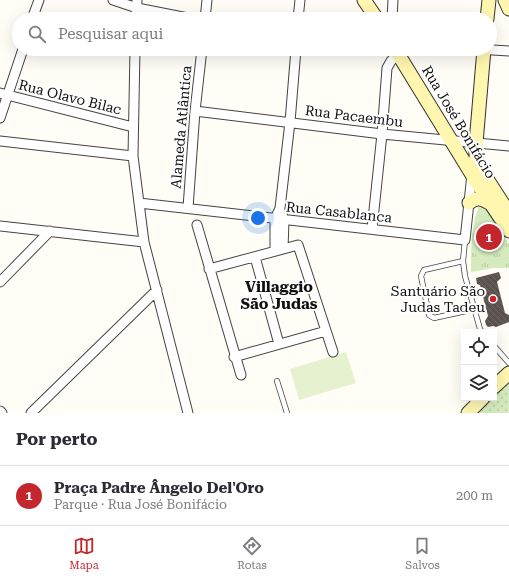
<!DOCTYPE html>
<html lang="pt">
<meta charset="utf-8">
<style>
:root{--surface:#fff;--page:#f2f2f3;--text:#2b2b33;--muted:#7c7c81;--line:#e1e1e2;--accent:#c4262e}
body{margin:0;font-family:"Roboto Serif",serif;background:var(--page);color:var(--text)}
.controls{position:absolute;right:12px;bottom:12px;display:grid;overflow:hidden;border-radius:0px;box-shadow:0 4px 16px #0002}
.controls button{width:36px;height:36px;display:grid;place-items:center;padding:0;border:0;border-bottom:1px solid var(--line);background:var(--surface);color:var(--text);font:20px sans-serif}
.you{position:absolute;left:258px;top:218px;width:14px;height:14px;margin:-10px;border:3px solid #fff;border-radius:50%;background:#1a73e8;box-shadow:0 0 0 6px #1a73e833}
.badge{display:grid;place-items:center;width:26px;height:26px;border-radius:50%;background:var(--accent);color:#fff;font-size:13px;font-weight:700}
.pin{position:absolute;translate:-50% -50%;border:2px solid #fff;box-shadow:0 1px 4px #0006}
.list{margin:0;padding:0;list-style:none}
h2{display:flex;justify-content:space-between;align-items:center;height:52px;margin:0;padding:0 16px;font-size:17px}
h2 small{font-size:13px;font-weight:400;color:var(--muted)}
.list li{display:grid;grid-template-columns:26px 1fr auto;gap:12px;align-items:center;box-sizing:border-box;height:60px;padding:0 16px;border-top:1px solid var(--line)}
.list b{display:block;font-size:15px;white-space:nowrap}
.list p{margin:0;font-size:13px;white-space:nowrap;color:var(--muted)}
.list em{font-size:13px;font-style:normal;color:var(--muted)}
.icon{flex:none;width:22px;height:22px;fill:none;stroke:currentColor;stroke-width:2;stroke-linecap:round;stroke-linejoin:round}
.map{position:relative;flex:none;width:509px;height:413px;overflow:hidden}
.search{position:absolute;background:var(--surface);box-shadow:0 4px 16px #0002;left:12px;right:12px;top:12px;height:44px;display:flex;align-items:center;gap:10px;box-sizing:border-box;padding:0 14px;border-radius:22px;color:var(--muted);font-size:15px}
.sheet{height:112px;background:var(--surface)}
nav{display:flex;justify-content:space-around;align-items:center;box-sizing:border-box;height:56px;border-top:1px solid var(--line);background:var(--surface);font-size:11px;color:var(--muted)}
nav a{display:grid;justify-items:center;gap:2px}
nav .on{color:var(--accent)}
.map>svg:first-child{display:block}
.grass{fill:url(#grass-dots)}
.park{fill:url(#park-tufts)}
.pitch{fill:#e6f2cf}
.building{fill:url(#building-back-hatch)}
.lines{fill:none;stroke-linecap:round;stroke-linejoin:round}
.lane-casing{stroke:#444;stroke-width:6}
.street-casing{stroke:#444;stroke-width:11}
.secondary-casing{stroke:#333;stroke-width:15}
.lane{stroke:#fff;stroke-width:4.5}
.street{stroke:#fff;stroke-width:9}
.secondary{stroke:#fff6b0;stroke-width:13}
.poi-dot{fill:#c4262e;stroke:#fff;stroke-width:1.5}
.labels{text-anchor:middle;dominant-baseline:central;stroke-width:4;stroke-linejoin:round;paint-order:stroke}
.street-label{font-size:14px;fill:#111;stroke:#fff}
.poi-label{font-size:14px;fill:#111;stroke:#fff;text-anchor:end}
.neighbourhood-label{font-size:15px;font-weight:bold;fill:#111;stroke:#fff}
</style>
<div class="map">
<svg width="509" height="413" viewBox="0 0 509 413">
<defs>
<pattern id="grass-dots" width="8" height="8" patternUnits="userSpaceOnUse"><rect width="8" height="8" fill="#d5ebbd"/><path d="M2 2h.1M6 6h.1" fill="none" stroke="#b6c8a1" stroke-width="1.8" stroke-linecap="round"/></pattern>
<pattern id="park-tufts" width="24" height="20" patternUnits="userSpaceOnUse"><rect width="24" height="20" fill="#d5ebbd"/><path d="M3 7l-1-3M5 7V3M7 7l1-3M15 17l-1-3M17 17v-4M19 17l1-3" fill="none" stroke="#b6c8a1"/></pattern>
<pattern id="building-back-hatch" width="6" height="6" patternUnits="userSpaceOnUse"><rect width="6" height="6" fill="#5a524d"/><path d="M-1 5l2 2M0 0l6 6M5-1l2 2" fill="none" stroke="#6d6662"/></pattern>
</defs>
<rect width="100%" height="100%" fill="#fffdf5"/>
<path class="grass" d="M 509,378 L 509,413 L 473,413 L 488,398 L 494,398 L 494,392 Z"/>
<path class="park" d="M 481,204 L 486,207 L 509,244 L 509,268 L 494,268 L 471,272 C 471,250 471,226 479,206 Z"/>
<path class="pitch" d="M 346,352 L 356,383 L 299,400 L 290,369 Z"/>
<path class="building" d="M 499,272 L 501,278 L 497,282 L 505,313 L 509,315 L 509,322 L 496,327 L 493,326 L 488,327 L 486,325 L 485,321 L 488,316 L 480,285 L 477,284 L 476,278 Z"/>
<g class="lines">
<g class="lane-casing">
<path id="lane" d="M 465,240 L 463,261 L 465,276 L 480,329 L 482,332
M 463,261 L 424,270 L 421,276 L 429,315 L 434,318 L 475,309
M 494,346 L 509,363
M 277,381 L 287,413"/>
</g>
<g class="street-casing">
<path id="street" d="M 113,0 L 137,8 L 193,19
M 32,19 L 39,0
M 136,19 L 137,0
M 205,19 L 207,0
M 298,19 L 300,0
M 392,19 L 393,0
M 135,49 L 133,156 L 144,242 L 188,413
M 477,49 L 509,51
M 0,93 L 133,127
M 195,111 L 382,134 L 509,146
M 0,118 L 23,49
M 0,141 L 133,156
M 139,203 L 465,240 L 472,174
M 188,208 L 195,111 L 202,49
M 282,214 L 284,220 L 283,249
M 197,225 L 241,375
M 0,226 L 144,242
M 372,229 L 382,134 L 387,68 L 391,61 L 403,49
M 275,251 L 275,219 L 280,208 L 290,122 L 296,49
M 255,257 L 279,344
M 209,269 L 298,245 L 333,352
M 0,282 L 50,231
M 234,357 L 326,331
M 0,411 L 2,413
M 31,413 L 157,290"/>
</g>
<g class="secondary-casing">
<path id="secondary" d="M 364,0 L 377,19
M 505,0 L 509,9
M 487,19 L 489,0
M 395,49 L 479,186 L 509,231
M 484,49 L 476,143 L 476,162 L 509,213
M 469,203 C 477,196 483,199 491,204
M 494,387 L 509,373
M 468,413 L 483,398"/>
</g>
<use href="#lane" class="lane"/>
<use href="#street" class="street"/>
<use href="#secondary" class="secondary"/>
</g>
<circle class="poi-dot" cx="493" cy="299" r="4"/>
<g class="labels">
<g class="street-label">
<text transform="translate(70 97) rotate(14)">Rua Olavo Bilac</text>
<text transform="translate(354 116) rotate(7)">Rua Pacaembu</text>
<text transform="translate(459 122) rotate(59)">Rua José Bonifácio</text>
<text transform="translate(181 127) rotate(-85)">Alameda Atlântica</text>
<text transform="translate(339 212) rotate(6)">Rua Casablanca</text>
</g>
<g class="poi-label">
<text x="485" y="291">Santuário São<tspan x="485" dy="16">Judas Tadeu</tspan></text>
</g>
<g class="neighbourhood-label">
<text x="279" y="287">Villaggio<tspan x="279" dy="17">São Judas</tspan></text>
</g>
</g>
</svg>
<div class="controls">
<button><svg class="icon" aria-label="locate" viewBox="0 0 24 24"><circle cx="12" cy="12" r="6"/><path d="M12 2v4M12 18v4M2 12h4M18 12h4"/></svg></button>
<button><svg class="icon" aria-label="layers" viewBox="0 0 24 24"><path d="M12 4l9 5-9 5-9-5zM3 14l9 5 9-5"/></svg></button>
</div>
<div class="you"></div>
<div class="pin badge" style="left:489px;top:237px">1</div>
<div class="search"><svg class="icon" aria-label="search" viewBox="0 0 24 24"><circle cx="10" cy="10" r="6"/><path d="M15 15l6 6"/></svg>Pesquisar aqui</div>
</div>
<section class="sheet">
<h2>Por perto<small></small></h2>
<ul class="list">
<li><span class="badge">1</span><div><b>Praça Padre Ângelo Del'Oro</b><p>Parque · Rua José Bonifácio</p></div><em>200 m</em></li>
</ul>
</section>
<nav>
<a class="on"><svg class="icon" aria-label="map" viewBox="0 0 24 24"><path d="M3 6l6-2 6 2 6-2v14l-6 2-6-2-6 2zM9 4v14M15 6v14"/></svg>Mapa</a>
<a><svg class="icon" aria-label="directions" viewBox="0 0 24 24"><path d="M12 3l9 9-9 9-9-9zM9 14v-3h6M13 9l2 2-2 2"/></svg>Rotas</a>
<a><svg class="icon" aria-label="saved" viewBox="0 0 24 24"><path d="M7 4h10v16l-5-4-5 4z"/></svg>Salvos</a>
</nav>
